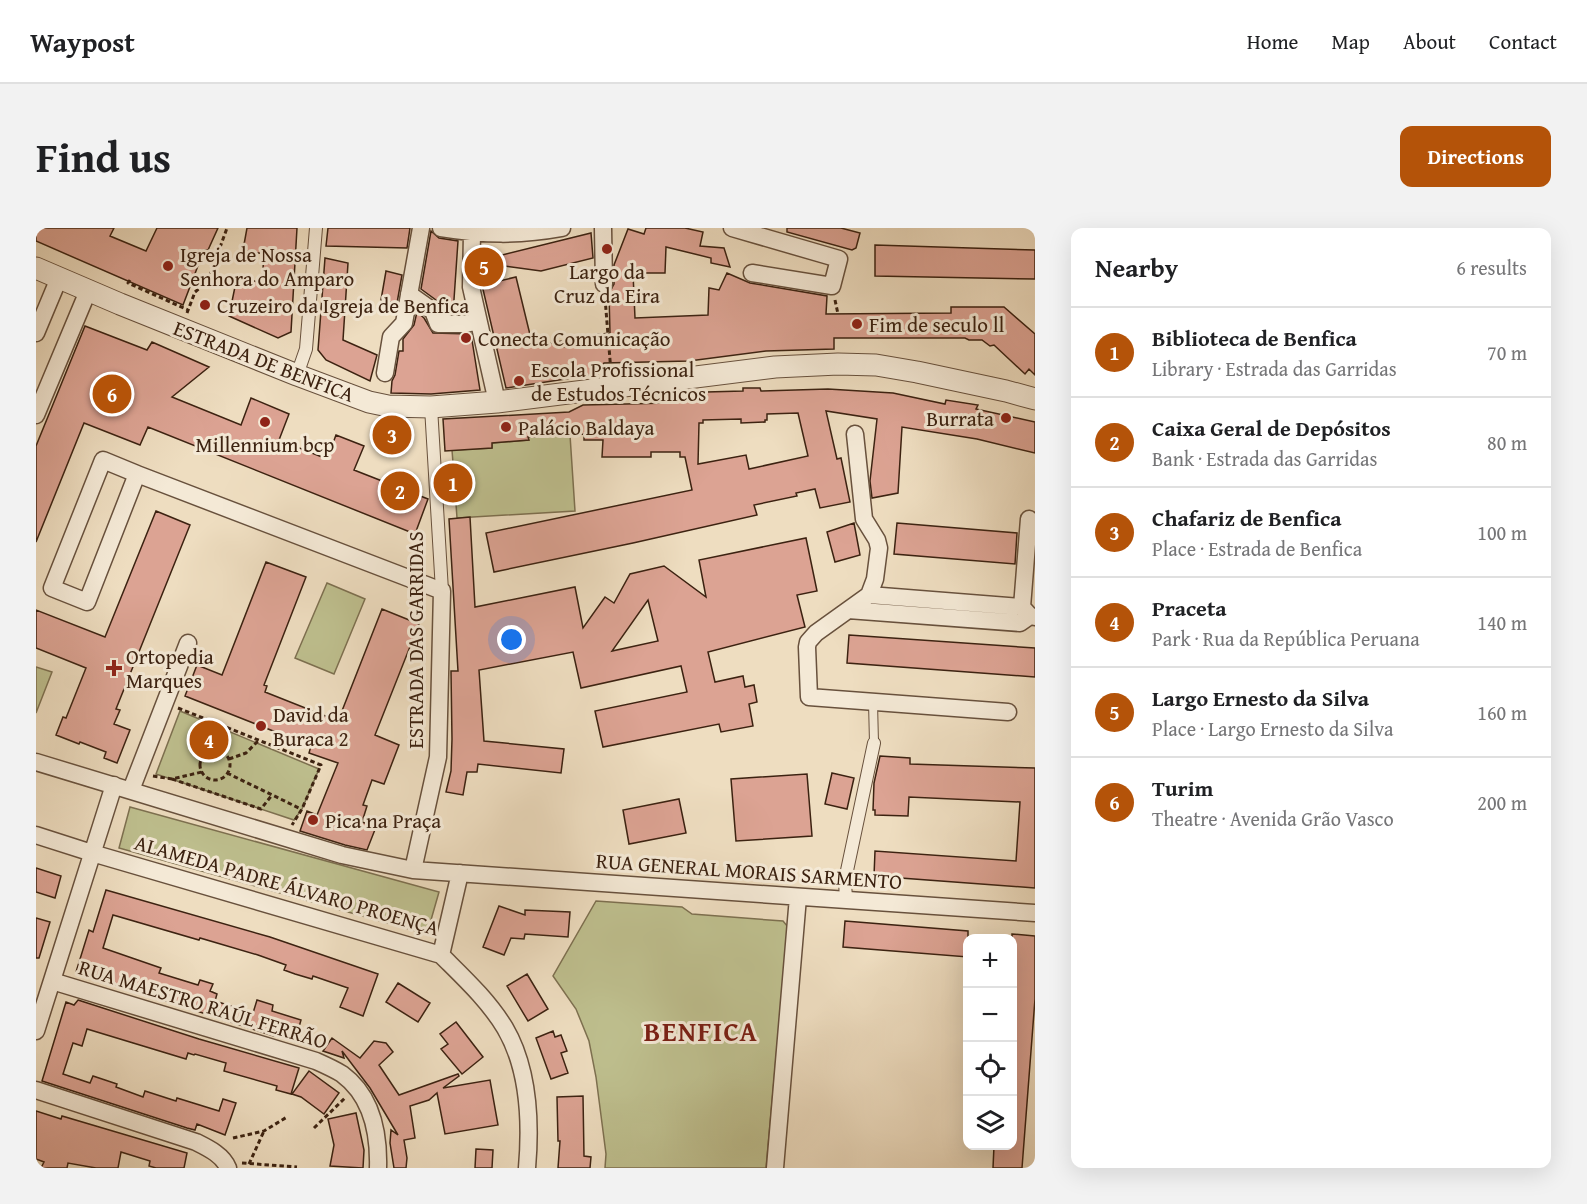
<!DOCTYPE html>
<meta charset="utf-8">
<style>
:root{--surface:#fff;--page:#f2f2f2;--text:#202124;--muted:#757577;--line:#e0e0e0;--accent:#b45309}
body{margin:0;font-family:"Gentium Book Plus",serif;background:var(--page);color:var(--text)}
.controls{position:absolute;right:18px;bottom:18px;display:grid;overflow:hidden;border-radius:12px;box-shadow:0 6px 24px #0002}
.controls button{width:54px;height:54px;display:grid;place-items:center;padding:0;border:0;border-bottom:2px solid var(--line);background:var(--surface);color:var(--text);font:30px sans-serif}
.you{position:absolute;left:476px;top:412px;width:21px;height:21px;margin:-15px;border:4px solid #fff;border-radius:50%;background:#1a73e8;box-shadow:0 0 0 9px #1a73e833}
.badge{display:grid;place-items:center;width:39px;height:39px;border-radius:50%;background:var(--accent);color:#fff;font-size:20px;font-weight:700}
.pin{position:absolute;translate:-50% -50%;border:3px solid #fff;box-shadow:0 2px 6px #0006}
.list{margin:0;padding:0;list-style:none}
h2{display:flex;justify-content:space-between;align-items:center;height:78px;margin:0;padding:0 24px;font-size:26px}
h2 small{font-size:20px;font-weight:400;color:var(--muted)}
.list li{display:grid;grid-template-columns:39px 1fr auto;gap:18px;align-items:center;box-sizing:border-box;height:90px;padding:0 24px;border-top:2px solid var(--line)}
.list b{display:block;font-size:22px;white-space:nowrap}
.list p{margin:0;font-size:20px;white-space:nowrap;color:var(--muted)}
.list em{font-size:20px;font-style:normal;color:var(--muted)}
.icon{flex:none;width:33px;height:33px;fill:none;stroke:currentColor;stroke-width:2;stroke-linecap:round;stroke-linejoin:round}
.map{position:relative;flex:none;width:999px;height:940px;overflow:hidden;border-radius:12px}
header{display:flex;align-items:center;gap:36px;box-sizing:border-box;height:84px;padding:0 30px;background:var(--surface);border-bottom:2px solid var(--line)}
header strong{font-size:28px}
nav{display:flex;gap:33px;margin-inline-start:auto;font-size:21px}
.intro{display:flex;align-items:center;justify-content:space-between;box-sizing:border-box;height:144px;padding:0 36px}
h1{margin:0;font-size:42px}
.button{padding:15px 27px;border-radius:12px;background:var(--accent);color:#fff;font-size:21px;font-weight:700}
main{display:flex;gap:36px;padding:0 36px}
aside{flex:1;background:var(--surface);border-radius:12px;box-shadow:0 6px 24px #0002}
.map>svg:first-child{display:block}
.green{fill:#bebf8e;stroke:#7d7050;stroke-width:1.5}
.building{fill:#dca393;stroke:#3c2211;stroke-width:1.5;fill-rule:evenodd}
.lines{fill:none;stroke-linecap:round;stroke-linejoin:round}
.service-casing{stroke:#68513d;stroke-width:10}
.pedestrian-casing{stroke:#68513d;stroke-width:14}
.minor-casing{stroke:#68513d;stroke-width:19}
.tertiary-casing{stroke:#68513d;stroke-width:23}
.path{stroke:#3c2211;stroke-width:3;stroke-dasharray:4.5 3;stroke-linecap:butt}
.service{stroke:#f4e9d6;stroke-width:8}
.pedestrian{stroke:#f4e9d6;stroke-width:12}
.minor{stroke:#f4e9d6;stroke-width:16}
.tertiary{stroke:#f4e9d6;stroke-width:21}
.poi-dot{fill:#8f2418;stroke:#f4e9d6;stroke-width:2}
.labels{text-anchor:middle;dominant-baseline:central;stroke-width:6;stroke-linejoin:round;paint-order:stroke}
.poi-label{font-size:21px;fill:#3c2211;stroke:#f4e9d6;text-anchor:start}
.street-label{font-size:21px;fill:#3c2211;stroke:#f4e9d6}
.district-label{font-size:27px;font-weight:bold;letter-spacing:1.5px;fill:#7a1f14;stroke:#f4e9d6}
</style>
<header>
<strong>Waypost</strong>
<nav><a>Home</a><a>Map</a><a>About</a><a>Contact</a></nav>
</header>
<div class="intro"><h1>Find us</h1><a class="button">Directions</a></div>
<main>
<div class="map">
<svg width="999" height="940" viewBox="0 0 999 940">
<rect width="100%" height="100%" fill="#eeddc0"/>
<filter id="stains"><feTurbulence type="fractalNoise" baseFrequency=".00333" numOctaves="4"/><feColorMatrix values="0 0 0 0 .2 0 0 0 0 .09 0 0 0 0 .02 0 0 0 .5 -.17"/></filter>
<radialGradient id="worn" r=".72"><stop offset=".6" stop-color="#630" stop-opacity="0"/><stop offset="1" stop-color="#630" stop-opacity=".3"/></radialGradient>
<path class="green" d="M 534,207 L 539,283 L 421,290 L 419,262 L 424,261 L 424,248 L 418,248 L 416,222 L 456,220 L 456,215 L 492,212 L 492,209 Z
M 291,355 L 329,371 L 298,446 L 259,430 Z
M 0,439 L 16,444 L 0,485 Z
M 144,483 L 283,541 L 266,581 L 258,592 L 120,546 Z
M 94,579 L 403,664 L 391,706 L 83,620 Z
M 560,673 L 646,679 L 656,686 L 747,693 L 752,699 L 730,940 L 569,940 L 570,926 L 560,849 L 553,813 L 540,781 L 517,748 Z"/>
<path class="building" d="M 0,0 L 78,0 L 74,8 L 110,23 L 121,0 L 182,0 L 172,22 L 168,22 L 147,77 L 0,13 Z
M 211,0 L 261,0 L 255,104 L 242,110 L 193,88 L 201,49 L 226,55 L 228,26 L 207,22 Z
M 292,0 L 374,0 L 371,20 L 290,18 Z
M 610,0 L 649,0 L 667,4 L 664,18 L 688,20 L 694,39 L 675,35 L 675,30 L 630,19 L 629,45 L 597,45 L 599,90 L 672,87 L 673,60 L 683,62 L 691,45 L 714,55 L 791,68 L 790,86 L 915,85 L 915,79 L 968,79 L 999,106 L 999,147 L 993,141 L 989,146 L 958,117 L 954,118 L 946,112 L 933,112 L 929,110 L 798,110 L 798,121 L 730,123 L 653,133 L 568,135 L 562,146 L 470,160 L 446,57 L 480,49 L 497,119 L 526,113 L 526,119 L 550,115 L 550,108 L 574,105 L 573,65 L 578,56 L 578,37 L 592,1 L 608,6 Z
M 751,0 L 805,0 L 824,5 L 820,20 L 816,22 L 751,4 Z
M 395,3 L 403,10 L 422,13 L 417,86 L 409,86 L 404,75 L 385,61 Z
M 555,5 L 557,30 L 505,43 L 446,35 L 446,32 Z
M 839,17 L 999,22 L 999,51 L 839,48 Z
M 289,30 L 312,35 L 307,112 L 341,127 L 334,153 L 290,132 L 282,122 Z
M 350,43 L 366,47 L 361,75 L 345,72 Z
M 381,84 L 388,90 L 397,105 L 435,106 L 444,162 L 395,166 L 355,165 L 356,153 L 359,147 L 363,123 L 367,123 L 367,111 L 378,97 Z
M 49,98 L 111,122 L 116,114 L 173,139 L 136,169 L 205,197 L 215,170 L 253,186 L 243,212 L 291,231 L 300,207 L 328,218 L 318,242 L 392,271 L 379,306 L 112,199 L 104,217 L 48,195 L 0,314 L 0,218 Z
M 707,160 L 724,160 L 725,163 L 792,161 L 857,165 L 909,176 L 910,172 L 942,177 L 940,181 L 999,194 L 999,225 L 941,211 L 866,199 L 862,265 L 836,270 L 834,253 L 841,191 L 790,183 L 801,231 L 805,230 L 814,274 L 784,280 L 779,261 L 760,265 L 761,268 L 718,277 L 721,287 L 597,315 L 458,344 L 450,305 L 656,262 L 649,229 L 644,229 L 644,224 L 615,224 L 615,229 L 566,229 L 567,212 L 548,212 L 548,206 L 492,209 L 493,212 L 456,215 L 456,220 L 409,223 L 407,191 L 533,184 L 547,177 L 633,175 L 633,165 L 707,163 ZM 762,185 L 772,228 L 713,241 L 710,227 L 662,236 L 663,195 L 667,195 L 667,192 L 705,191 L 705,195 L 729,194 L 729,192 L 731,192 L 731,186 Z
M 424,248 L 424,262 L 411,262 L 410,249 Z
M 120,283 L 154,297 L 80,481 L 84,482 L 78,496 L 94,502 L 81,535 L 68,530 L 70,524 L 44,514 L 43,516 L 20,507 L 27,489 L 30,490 L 50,440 L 0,420 L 0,382 L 69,409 Z
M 434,289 L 439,379 L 539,359 L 547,400 L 569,369 L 578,375 L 594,346 L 628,338 L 670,369 L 663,332 L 770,310 L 781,363 L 761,367 L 769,399 L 672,424 L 679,454 L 707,448 L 709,459 L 718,457 L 721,474 L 713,476 L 717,498 L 685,504 L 683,496 L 567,519 L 559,483 L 651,464 L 645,438 L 545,460 L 537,424 L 443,442 L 448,513 L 528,521 L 525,545 L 442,536 L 441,544 L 431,544 L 427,567 L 410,564 L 415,543 L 416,511 L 415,443 L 422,443 L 413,291 ZM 612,372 L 622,413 L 576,423 Z
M 818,295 L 824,327 L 799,334 L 791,304 Z
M 861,295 L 981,305 L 979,336 L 858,326 Z
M 230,334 L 270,349 L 228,457 L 231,458 L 229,464 L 302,493 L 346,381 L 383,396 L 339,507 L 363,517 L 348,556 L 336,552 L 327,577 L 331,578 L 326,594 L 340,599 L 331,622 L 309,617 L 264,603 L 271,583 L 281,587 L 302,535 L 273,525 L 275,518 L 149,468 L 161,437 L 186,447 Z
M 813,407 L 999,420 L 999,449 L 811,435 Z
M 844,528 L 874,530 L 874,536 L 999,540 L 999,660 L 838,648 L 839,623 L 980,633 L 984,574 L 873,569 L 872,588 L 839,587 L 839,582 L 837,582 L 838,555 Z
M 796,545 L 818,550 L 811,581 L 789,576 Z
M 771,546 L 776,608 L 700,613 L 695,551 Z
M 643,571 L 650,605 L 593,616 L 587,582 Z
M 0,640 L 25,648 L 19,670 L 0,664 Z
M 70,662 L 234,709 L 342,746 L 327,788 L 304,779 L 312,760 L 277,748 L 276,751 L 259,746 L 248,742 L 250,737 L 222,727 L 164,710 L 163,712 L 77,687 L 67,720 L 125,740 L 123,745 L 162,757 L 164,752 L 177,756 L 174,763 L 181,766 L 179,773 L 217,785 L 221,772 L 237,777 L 236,783 L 265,792 L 261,806 L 246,796 L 238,808 L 40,744 L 53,702 L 57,704 Z
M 463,678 L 489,687 L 489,682 L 534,684 L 532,709 L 489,706 L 488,711 L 475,710 L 468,727 L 447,719 Z
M 0,690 L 14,694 L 3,730 L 0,730 Z
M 809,693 L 932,703 L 932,729 L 807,719 Z
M 976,706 L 999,708 L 999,771 L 986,940 L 957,940 L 958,918 L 976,918 Z
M 491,746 L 512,781 L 492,793 L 471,758 Z
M 362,755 L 394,775 L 382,794 L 350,774 Z
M 42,772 L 163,811 L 263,840 L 255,866 L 240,862 L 241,858 L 188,843 L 190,835 L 159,826 L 158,827 L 152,825 L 150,831 L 51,801 L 46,818 L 37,815 L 27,846 L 54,855 L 57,848 L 81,856 L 80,859 L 107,869 L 109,863 L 140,873 L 141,870 L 183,883 L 187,871 L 200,875 L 189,907 L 161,896 L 159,902 L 151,900 L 6,853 L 30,774 L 38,777 Z
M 420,794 L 447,829 L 426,846 L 405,821 L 412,816 L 404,806 Z
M 517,803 L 519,809 L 525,807 L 531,823 L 525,825 L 532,845 L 515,851 L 500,810 Z
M 296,810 L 324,830 L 338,813 L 350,815 L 357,824 L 343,837 L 363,867 L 422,846 L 423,848 L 407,860 L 454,852 L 462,897 L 409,906 L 401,865 L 393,872 L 374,878 L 379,910 L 368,912 L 371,930 L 370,940 L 358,940 L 354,915 L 355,902 L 362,907 L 334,860 L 306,823 L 308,830 L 287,823 Z
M 273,843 L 303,865 L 288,886 L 265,869 L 256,866 Z
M 547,868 L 548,928 L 555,929 L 554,940 L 522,940 L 524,913 L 522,913 L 521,869 Z
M 0,883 L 25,891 L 26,888 L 151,925 L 148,940 L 120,940 L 113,938 L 114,933 L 85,924 L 82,940 L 60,940 L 32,935 L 31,940 L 5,940 L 8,934 L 0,931 Z
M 320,885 L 328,922 L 327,940 L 294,938 L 298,917 L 292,891 Z
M 440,921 L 457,922 L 456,940 L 439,940 Z"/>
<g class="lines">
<g class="service-casing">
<path id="service" d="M 837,474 L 838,515"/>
</g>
<g class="pedestrian-casing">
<path id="pedestrian" d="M 261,147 L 270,121 L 280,0
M 395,179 L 406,363
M 810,673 L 809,652 L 838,515"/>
</g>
<g class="minor-casing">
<path id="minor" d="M 405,0 C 448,7 482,8 526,0
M 567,0 L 568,56
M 696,0 L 803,31 L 796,58 L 716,45
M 436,5 L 435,59 L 461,174
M 373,66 L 397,83 L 402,96 L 430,96 L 442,93
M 0,105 L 23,50
M 349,145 L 355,109 L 368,95 L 385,0
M 0,187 L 52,63
M 819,206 L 828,291 L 841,312 L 843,320 L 839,351 L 833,367
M 67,232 L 101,246 L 51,374 L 16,360 Z
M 101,246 L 406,363 L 402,529 L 377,642
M 986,379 L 993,291
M 812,382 L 984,395 L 994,388 L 999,389
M 972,484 L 773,469 L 771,419 L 772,414 L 780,405 L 833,367 L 986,379 L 994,388
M 0,534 L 306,627 L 377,642 L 999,685
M 95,562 L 152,415
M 0,607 L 56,625 L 405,727 C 428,750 452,772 469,800 C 493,841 495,894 491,940
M 405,727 L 424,645
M 16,753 L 280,833 C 289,837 298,841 306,846 C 336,868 343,905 342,940
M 0,803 L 78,557
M 0,862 L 160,914 C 172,920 187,927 192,940
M 739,940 L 762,669"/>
</g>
<g class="tertiary-casing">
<path id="tertiary" d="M 0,40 L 84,76 L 261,147 L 333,174 L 352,178 L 395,179 L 461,174 L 739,139 L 802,136 L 840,137 L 881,144 L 970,163 L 999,171"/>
</g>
<path class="path" d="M 94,52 L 92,55 L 152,82
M 569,70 L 575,144
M 799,72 L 802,86
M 151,85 L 159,64 L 172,53 L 191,0
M 142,480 L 285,537 L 266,581 L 256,597
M164 537a15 15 0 1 1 30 0a15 15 0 1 1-30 0Z
M 193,531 L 210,525 L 223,512
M 191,545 L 265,581
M 117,548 L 136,551 L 166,544
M 136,551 L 225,581 L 236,567
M 278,900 L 309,870
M 197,910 L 228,903 L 251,889
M 206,935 L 261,939
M 213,936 L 228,903"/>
<use href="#service" class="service"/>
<use href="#pedestrian" class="pedestrian"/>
<use href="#minor" class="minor"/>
<use href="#tertiary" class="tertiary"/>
</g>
<g class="poi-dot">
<circle cx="571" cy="21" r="6"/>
<circle cx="132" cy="38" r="6"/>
<circle cx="169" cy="77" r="6"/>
<circle cx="821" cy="96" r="6"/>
<circle cx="430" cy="110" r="6"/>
<circle cx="483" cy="153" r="6"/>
<circle cx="970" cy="190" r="6"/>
<circle cx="229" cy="194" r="6"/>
<circle cx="470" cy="199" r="6"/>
<path d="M75 431h6v6h6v6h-6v6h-6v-6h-6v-6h6z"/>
<circle cx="225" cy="498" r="6"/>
<circle cx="277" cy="592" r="6"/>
</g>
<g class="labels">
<g class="poi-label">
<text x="144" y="26">Igreja de Nossa<tspan x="144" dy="24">Senhora do Amparo</tspan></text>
<text x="571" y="43" text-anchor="middle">Largo da<tspan x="571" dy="24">Cruz da Eira</tspan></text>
<text x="181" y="77">Cruzeiro da Igreja de Benfica</text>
<text x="833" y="96">Fim de seculo ll</text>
<text x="442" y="110">Conecta Comunicação</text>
<text x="495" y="141">Escola Profissional<tspan x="495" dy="24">de Estudos Técnicos</tspan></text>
<text x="958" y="190" text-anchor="end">Burrata</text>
<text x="482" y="199">Palácio Baldaya</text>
<text x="229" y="216" text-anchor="middle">Millennium bcp</text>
<text x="90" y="428">Ortopedia<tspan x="90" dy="24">Marques</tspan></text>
<text x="237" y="486">David da<tspan x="237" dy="24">Buraca 2</tspan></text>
<text x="289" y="592">Pica na Praça</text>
</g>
<g class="street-label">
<text transform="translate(228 133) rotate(21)">ESTRADA DE BENFICA</text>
<text transform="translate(379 412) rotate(-90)">ESTRADA DAS GARRIDAS</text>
<text transform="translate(713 643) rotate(4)">RUA GENERAL MORAIS SARMENTO</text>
<text transform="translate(251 657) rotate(16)">ALAMEDA PADRE ÁLVARO PROENÇA</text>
<text transform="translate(167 776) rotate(17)">RUA MAESTRO RAÚL FERRÃO</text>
</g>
<g class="district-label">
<text x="665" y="803">BENFICA</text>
</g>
</g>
<rect width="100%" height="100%" filter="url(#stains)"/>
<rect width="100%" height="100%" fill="url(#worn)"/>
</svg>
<div class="controls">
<button>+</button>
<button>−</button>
<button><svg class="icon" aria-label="locate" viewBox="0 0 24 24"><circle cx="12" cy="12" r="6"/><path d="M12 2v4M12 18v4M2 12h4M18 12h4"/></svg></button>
<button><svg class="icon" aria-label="layers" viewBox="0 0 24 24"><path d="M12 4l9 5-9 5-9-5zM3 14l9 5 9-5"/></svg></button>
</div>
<div class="you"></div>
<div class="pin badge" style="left:417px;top:255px">1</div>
<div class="pin badge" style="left:364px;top:263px">2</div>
<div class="pin badge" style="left:356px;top:207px">3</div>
<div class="pin badge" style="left:173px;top:512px">4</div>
<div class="pin badge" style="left:448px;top:39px">5</div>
<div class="pin badge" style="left:76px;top:166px">6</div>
</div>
<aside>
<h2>Nearby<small>6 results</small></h2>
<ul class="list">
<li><span class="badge">1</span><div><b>Biblioteca de Benfica</b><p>Library · Estrada das Garridas</p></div><em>70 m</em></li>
<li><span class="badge">2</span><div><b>Caixa Geral de Depósitos</b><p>Bank · Estrada das Garridas</p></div><em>80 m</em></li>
<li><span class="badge">3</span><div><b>Chafariz de Benfica</b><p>Place · Estrada de Benfica</p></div><em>100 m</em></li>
<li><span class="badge">4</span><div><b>Praceta</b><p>Park · Rua da República Peruana</p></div><em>140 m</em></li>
<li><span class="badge">5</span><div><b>Largo Ernesto da Silva</b><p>Place · Largo Ernesto da Silva</p></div><em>160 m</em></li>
<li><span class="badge">6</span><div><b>Turim</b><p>Theatre · Avenida Grão Vasco</p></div><em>200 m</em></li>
</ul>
</aside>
</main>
